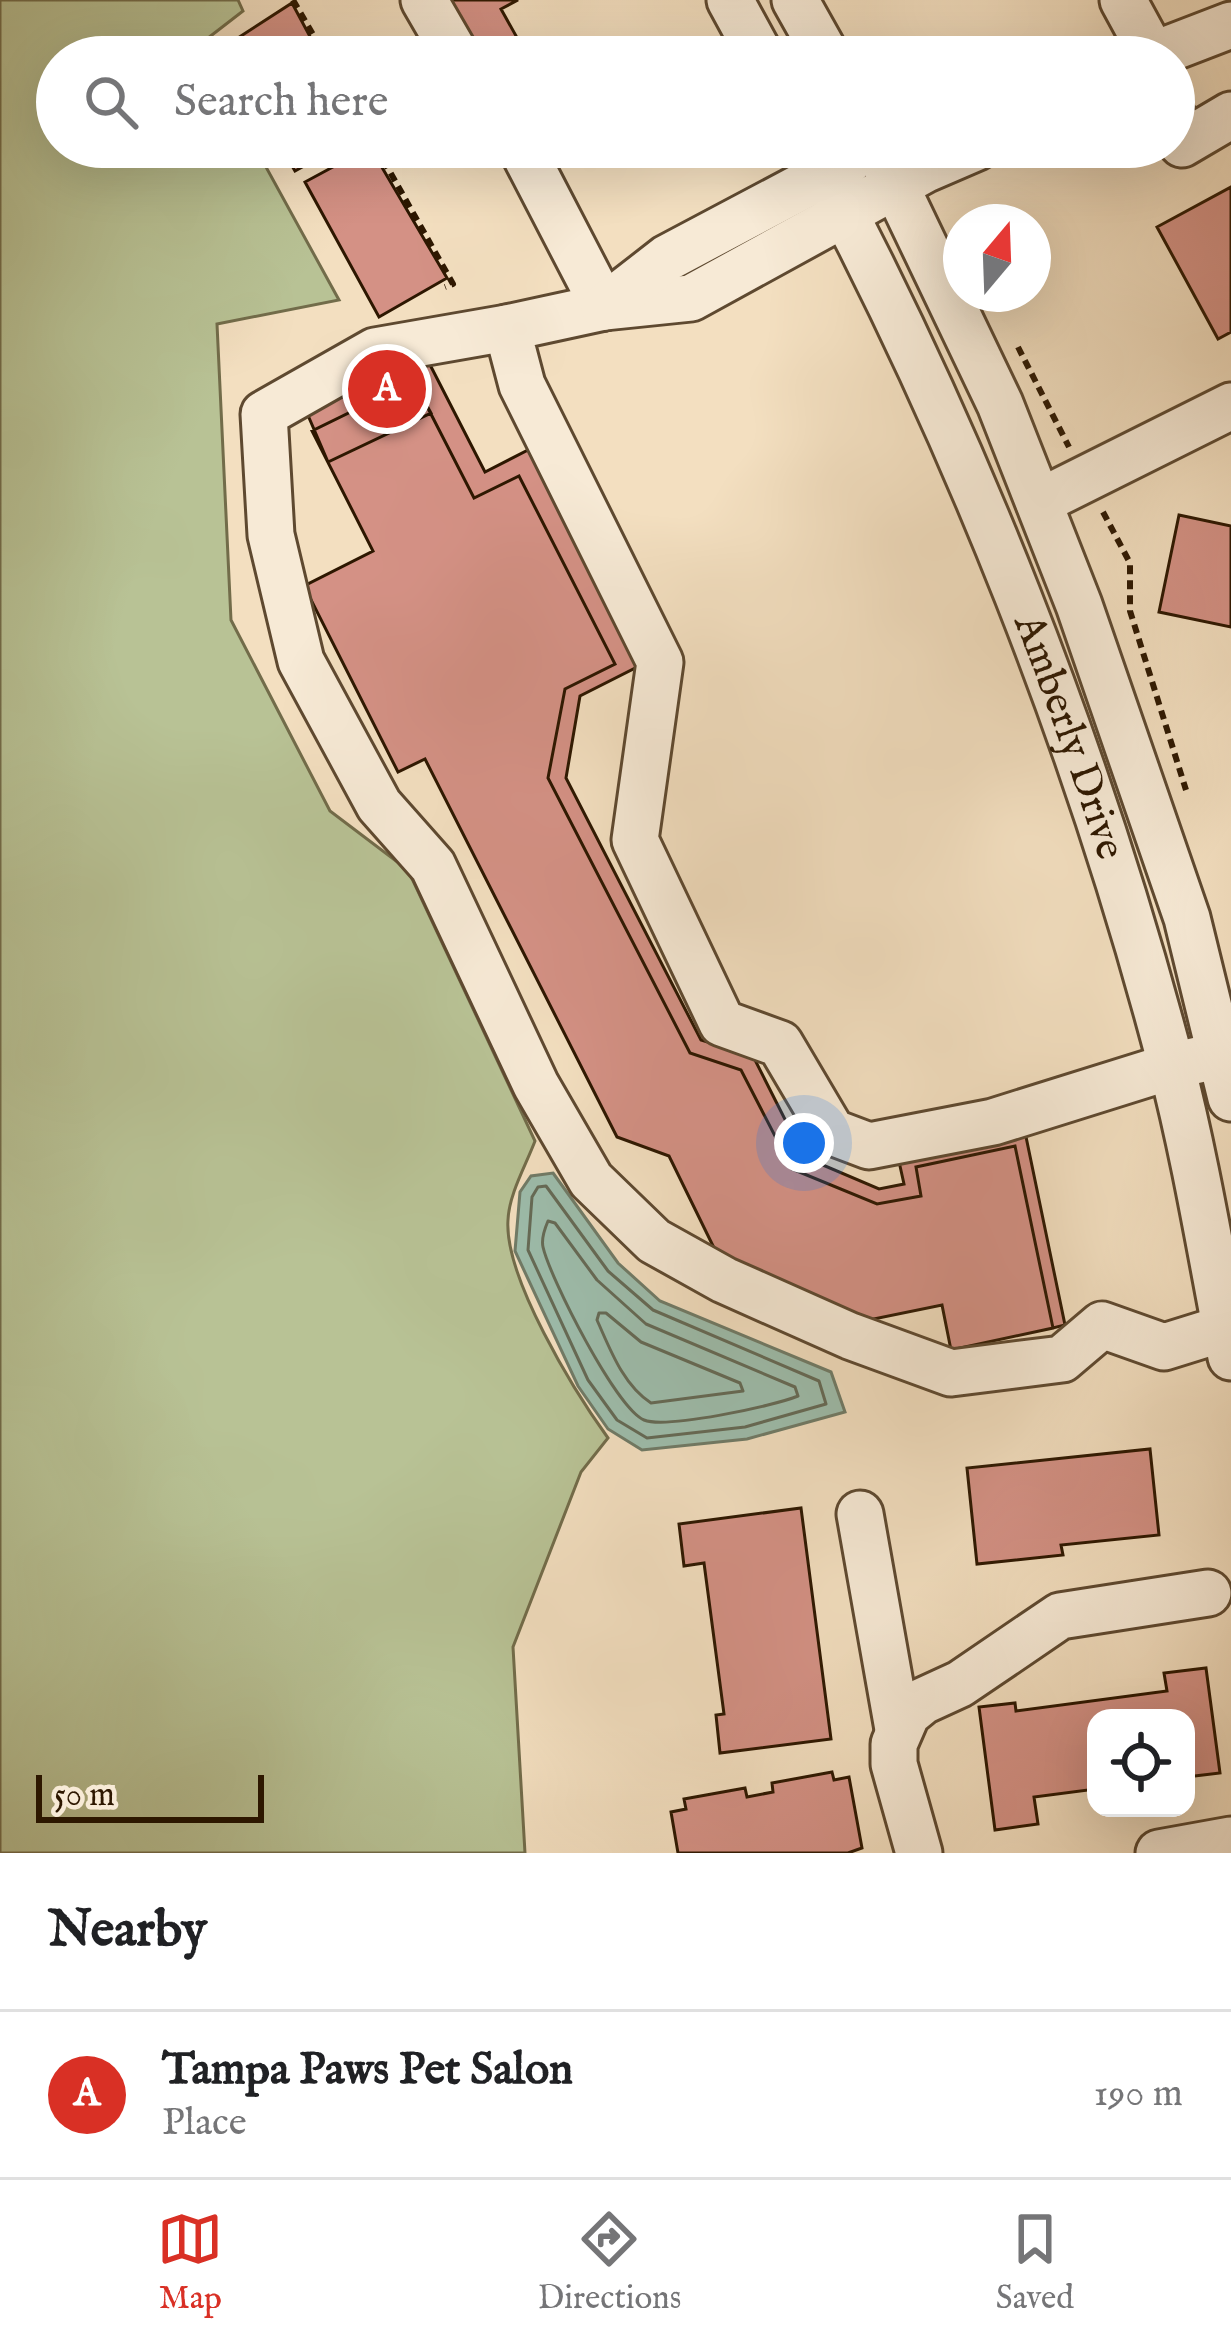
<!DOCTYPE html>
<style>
:root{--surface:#fff;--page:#f2f2f2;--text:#202124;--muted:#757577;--line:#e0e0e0;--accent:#d93025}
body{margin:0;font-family:"IM FELL English",serif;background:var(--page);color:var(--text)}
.controls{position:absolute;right:36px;bottom:36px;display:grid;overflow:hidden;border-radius:24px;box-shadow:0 12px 48px #0002}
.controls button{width:108px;height:108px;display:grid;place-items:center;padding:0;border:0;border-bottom:3px solid var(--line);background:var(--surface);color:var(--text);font:60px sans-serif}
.compass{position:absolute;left:943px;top:204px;width:108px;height:108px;border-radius:50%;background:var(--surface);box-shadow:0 12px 48px #0002;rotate:19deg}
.scale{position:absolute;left:36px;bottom:30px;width:228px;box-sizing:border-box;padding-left:12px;border:6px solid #2d1700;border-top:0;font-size:33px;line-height:42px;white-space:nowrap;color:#2d1700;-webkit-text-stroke:9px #f7ead6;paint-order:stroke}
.you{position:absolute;left:804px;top:1143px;width:42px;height:42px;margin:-30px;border:9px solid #fff;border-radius:50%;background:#1a73e8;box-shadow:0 0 0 18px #1a73e833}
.badge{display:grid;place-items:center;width:78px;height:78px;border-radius:50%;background:var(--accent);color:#fff;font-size:39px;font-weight:700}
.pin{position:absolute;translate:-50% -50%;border:6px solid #fff;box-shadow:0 3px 12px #0006}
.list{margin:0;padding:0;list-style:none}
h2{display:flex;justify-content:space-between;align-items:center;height:156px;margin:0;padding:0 48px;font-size:51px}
h2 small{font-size:39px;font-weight:400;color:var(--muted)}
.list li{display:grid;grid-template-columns:78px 1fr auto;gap:36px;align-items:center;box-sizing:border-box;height:168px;padding:0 48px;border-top:3px solid var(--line)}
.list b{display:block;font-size:45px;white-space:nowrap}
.list p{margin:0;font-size:39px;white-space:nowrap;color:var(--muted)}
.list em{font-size:39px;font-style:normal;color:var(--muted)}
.icon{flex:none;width:66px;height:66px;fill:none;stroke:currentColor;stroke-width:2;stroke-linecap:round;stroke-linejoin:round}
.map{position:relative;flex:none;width:1231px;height:1853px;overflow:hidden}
.search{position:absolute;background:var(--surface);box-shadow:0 12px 48px #0002;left:36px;right:36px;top:36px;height:132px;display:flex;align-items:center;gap:30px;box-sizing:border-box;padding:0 42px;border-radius:66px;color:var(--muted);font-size:45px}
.sheet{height:324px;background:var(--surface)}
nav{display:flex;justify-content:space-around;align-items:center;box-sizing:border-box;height:168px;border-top:3px solid var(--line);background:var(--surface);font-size:33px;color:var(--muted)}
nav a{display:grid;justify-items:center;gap:6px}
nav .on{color:var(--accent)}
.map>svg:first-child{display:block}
.green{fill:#b8c295;stroke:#726c4a;stroke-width:3}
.water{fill:#9dbdac;stroke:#707b67;stroke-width:3}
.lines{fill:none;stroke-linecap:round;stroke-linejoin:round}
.shore{stroke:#656a56;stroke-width:3}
.building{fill:#d49185;stroke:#2d1700;stroke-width:3}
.minor-casing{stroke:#5e4930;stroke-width:51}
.path{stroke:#2d1700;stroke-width:6;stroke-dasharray:9 6;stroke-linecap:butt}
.minor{stroke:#f7ead6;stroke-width:45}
.labels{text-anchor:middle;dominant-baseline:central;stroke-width:10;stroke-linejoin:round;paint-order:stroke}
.street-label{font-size:42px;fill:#2d1700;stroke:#f7ead6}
</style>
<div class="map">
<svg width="1231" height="1853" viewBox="0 0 1231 1853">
<rect width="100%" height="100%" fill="#f3dfc0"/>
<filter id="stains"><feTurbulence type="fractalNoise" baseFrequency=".00167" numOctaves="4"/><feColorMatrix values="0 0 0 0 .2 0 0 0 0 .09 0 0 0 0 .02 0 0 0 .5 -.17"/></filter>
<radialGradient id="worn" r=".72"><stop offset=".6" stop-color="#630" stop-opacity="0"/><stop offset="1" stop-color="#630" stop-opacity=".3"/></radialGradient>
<path class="green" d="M 0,0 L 238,0 L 243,11 L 199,45 L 205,57 L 57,57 L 57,147 L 255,147 L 339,300 L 217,324 L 231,620 L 330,811 L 408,870 L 535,1141 C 526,1165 509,1194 508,1220 C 504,1277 574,1391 608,1438 L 581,1472 L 513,1647 L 525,1853 L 0,1853 Z"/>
<path class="water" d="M 553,1173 L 618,1263 L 660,1301 L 831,1372 L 845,1412 L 747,1439 L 642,1450 L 608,1429 L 578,1386 L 515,1251 L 520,1192 L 531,1176 Z"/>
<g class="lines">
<path class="shore" d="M 546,1186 L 608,1271 L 653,1310 L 819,1381 L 826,1404 L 745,1427 L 647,1438 L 617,1420 L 588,1380 L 528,1250 L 532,1197 L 538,1187 Z
M 548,1221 L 555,1223 L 597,1280 L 646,1324 L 795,1387 L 798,1396 C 774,1406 666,1429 644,1420 C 616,1408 550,1278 543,1247 C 541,1238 545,1228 548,1221 Z
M 599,1313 L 606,1313 L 641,1342 L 740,1383 L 743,1391 L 651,1403 C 623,1385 610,1349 597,1320 Z"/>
</g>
<path class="building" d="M 437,0 L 518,0 L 501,9 L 525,52 L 517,57 L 470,57 Z
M 292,3 L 321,57 L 230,57 L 224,47 Z
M 281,147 L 338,147 L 295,171 Z
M 370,147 L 447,278 L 379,317 L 305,182 Z
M 1231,187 L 1231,332 L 1218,339 L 1157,227 Z
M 425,355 L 485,472 L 530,449 L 641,665 L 580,696 L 566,778 L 701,1040 L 753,1056 L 804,1157 L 879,1189 L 904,1184 L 898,1157 L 1025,1132 L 1065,1325 L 1053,1328 L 1015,1146 L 916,1167 L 921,1196 L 877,1204 L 792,1169 L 741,1070 L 690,1053 L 548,778 L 565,689 L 615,664 L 519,476 L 474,498 L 414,381 L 389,393 L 381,377 Z
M 405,365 L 431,413 L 328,462 L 307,413 Z
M 414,381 L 474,498 L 519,476 L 615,664 L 565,689 L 548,778 L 690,1053 L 741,1070 L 792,1169 L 877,1204 L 921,1196 L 916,1167 L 1015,1146 L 1053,1328 L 951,1350 L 942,1305 L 869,1320 L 716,1252 L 669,1156 L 617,1137 L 425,759 L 398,772 L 304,586 L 373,551 L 312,431 Z
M 1179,515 L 1231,526 L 1231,627 L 1159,612 Z
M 1150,1449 L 1159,1535 L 1061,1545 L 1063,1555 L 977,1564 L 967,1468 Z
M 801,1508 L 831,1739 L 720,1753 L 716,1715 L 724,1714 L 704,1563 L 684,1566 L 679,1524 Z
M 1206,1668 L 1220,1773 L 1186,1777 L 1186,1718 L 1096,1718 L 1096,1789 L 1034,1797 L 1038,1824 L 995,1830 L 979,1707 L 1015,1703 L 1016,1711 L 1167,1691 L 1164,1673 Z
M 832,1772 L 834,1780 L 849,1777 L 862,1848 L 848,1853 L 678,1853 L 671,1812 L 686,1809 L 684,1799 L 745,1788 L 747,1797 L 773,1792 L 772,1783 Z"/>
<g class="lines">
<g class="minor-casing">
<g id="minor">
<path d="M 424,0 L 457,57"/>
<path d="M 730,0 L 761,57"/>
<path d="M 795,0 L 827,57"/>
<path d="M 1123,0 L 1154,57"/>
<path d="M 1137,57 L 1153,55 L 1231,25"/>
<path d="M 1174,119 L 1182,144 L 1231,115"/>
<path d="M 521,147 L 604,307"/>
<path id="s1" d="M 810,147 C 965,436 1088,747 1171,1064 C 1196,1160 1212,1260 1231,1357"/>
<path d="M 877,147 L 1000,404 L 1079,605 L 1187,918 L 1231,1098"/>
<path d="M 977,147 L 926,169 L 691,298 L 604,307 L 507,328 L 522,385 L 660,662 L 635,840 L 722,1023 L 780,1044 L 832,1132 L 869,1146 L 993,1122 L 1172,1066 L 1220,1055"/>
<path d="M 604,307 L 667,258 L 848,162"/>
<path d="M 507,328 L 375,351 L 264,414 L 271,535 L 301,661 L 379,805 L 433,866 L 536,1085 L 591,1180 L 654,1241 L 724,1280 L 850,1336 L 951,1373 L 1062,1359 L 1102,1325 L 1164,1347 L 1225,1328"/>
<path d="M 1039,502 L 1231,406"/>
<path d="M 860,1514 L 898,1729"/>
<path d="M 919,1853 L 894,1764 L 894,1744 L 907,1714 L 923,1701 L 960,1684 L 1060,1616 L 1208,1593"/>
<path d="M 1159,1853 L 1231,1840"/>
</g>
</g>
<path class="path" d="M 293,0 L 326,57
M 376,147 L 453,284 L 445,287
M 1018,347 L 1069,447
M 1103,512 L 1130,563 L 1130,611 L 1186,790"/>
<use href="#minor" class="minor"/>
</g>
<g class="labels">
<g class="street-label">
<text stroke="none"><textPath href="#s1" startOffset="645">Amberly Drive</textPath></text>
</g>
</g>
<rect width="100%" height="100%" filter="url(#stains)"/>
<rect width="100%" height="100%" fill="url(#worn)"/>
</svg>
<div class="controls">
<button><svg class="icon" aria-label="locate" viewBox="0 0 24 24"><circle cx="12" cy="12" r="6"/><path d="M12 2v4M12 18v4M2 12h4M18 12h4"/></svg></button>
</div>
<svg class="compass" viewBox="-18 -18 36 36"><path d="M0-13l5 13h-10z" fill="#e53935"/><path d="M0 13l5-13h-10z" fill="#757577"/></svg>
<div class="scale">50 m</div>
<div class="you"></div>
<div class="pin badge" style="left:387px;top:389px">A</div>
<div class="search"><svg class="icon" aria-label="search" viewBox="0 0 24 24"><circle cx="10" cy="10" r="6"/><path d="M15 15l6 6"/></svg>Search here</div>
</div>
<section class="sheet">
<h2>Nearby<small></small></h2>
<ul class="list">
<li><span class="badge">A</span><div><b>Tampa Paws Pet Salon</b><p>Place</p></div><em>190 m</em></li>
</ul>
</section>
<nav>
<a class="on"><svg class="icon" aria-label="map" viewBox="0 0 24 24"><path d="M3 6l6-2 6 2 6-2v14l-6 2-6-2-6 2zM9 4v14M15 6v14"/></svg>Map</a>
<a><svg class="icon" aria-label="directions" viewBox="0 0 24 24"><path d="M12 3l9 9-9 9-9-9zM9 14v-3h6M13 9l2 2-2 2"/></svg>Directions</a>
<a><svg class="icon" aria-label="saved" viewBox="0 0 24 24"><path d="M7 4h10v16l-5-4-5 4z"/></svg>Saved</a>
</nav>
